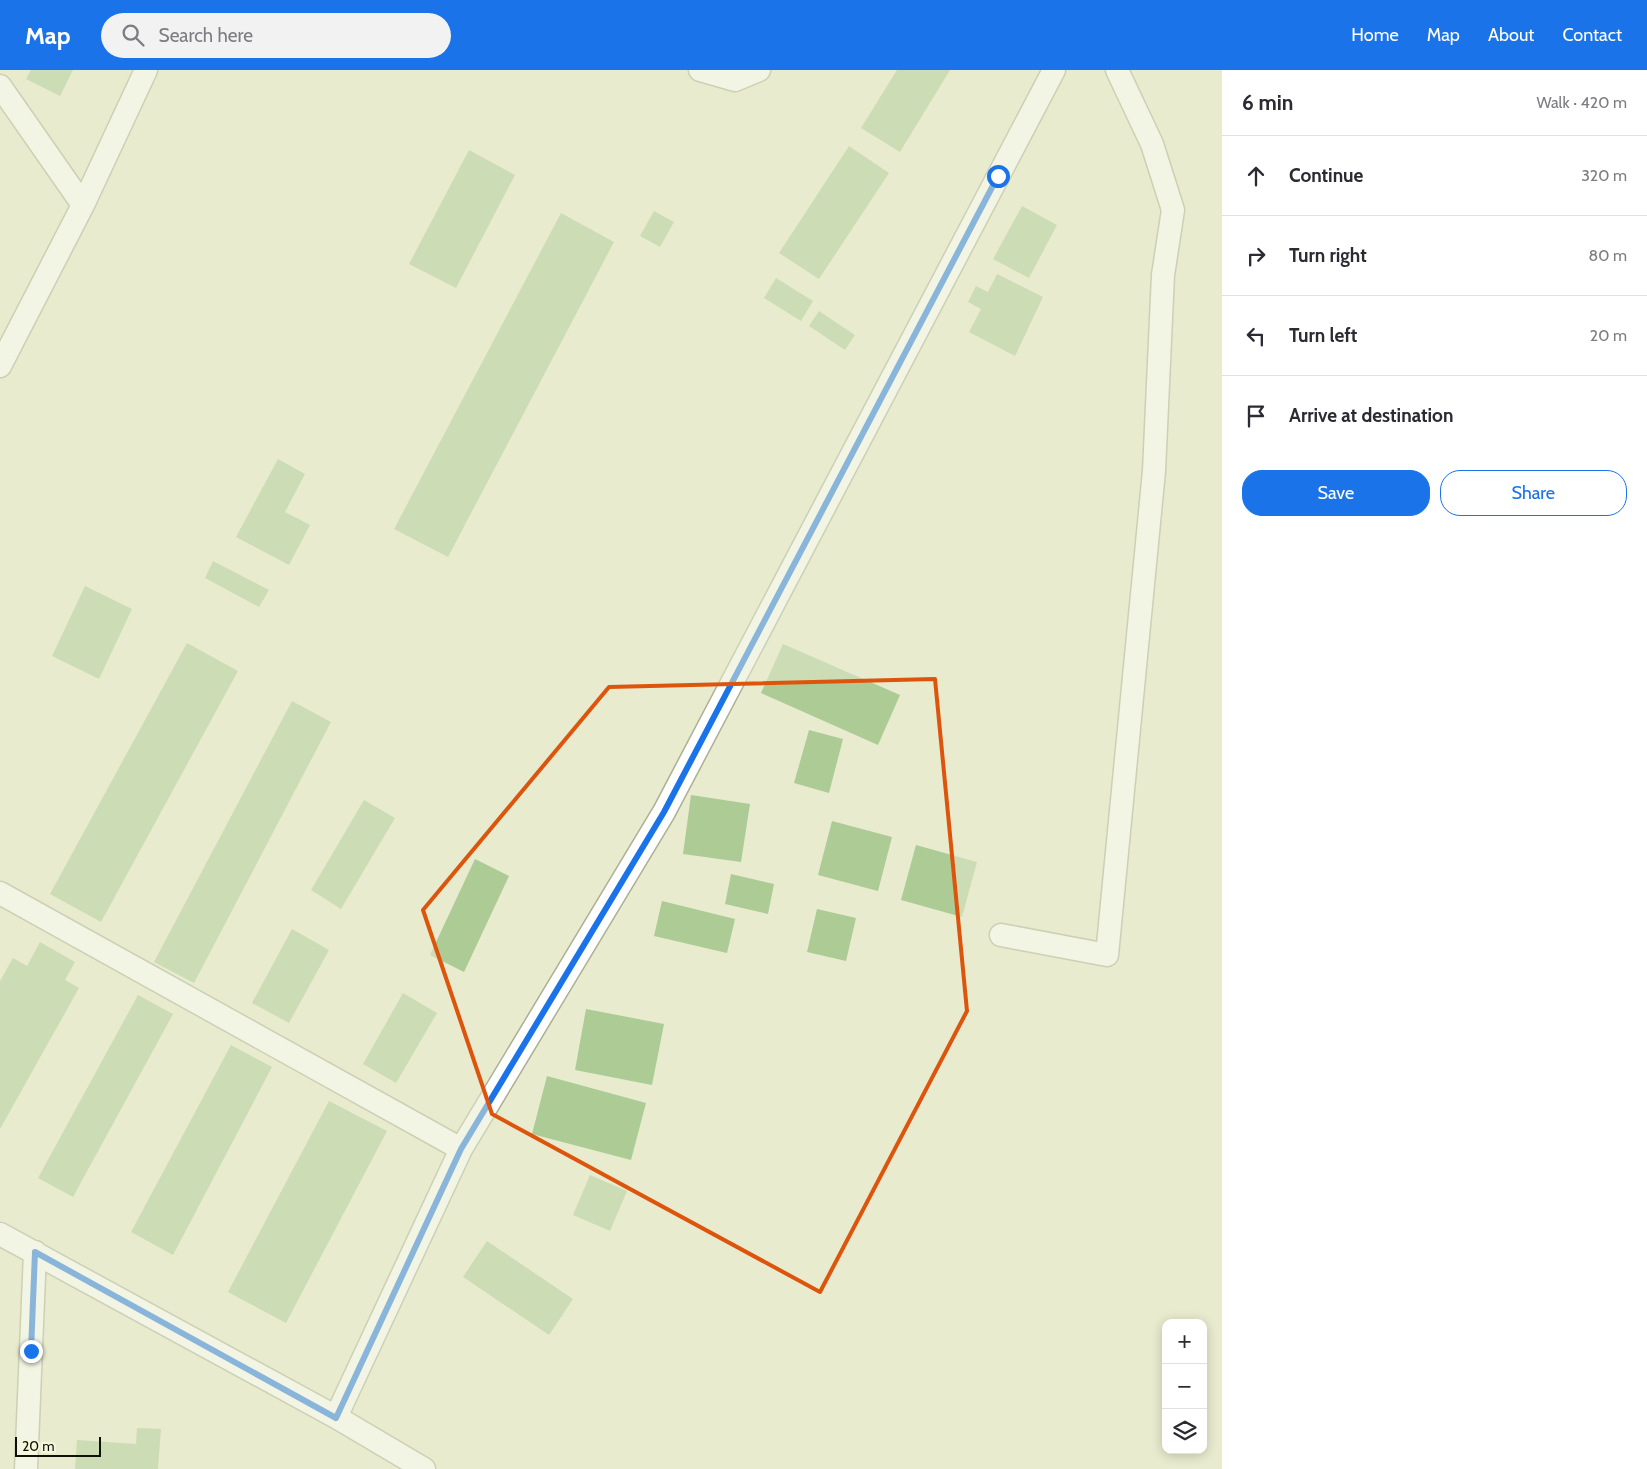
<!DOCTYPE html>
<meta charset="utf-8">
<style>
:root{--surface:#fff;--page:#f2f2f3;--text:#2b2b33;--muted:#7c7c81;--line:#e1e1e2;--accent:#1a73e8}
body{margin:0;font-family:Cabin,sans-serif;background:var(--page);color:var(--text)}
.controls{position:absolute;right:15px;bottom:15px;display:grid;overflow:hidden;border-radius:10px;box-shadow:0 2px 12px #0003}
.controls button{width:45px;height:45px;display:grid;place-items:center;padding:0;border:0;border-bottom:1px solid var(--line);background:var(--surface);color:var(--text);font:25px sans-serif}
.scale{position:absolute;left:15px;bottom:12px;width:86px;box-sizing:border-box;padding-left:5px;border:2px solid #0f1006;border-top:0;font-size:14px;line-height:18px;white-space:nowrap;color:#0f1006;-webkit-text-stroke:4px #f6f8db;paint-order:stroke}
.stop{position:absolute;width:15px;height:15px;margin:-11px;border:4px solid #1a73e8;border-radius:50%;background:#fff}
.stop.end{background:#1a73e8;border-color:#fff;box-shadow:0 1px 5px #0008}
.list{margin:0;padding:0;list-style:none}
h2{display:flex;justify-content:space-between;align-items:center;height:65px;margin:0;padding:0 20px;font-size:21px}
h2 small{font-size:16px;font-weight:400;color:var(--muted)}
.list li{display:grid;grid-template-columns:32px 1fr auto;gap:15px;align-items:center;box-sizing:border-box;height:80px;padding:0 20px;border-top:1px solid var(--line)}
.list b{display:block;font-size:19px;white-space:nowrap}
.list em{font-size:16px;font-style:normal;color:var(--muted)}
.actions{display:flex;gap:10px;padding:15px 20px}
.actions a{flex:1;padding:11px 0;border:1px solid var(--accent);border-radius:20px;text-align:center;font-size:18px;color:var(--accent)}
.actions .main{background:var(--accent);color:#fff}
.icon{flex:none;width:28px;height:28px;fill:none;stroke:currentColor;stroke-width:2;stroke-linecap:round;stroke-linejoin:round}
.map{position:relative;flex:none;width:1222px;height:1399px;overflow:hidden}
header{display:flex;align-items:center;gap:30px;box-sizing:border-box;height:70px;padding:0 25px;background:var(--accent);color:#fff}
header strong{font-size:24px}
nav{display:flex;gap:28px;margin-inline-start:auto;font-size:18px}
.search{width:350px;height:45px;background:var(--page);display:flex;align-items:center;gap:12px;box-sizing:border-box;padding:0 18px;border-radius:28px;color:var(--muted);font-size:19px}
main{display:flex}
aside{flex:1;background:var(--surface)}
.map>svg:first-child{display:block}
.building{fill:#accb95}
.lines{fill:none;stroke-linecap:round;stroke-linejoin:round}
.minor-casing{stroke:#adaf93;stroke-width:25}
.minor{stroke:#fff;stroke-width:22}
.route{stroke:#1a73e8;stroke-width:6}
.marked{fill:none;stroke:#dd550c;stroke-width:4;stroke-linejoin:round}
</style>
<header>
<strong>Map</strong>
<div class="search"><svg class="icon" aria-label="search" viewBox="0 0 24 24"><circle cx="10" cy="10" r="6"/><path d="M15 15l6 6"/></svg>Search here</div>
<nav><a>Home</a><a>Map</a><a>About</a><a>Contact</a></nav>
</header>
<main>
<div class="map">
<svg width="1222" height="1399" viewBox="0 0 1222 1399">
<rect width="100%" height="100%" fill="#e8ebce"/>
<path class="building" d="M 31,0 L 73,0 L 60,26 L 26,9 Z
M 897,0 L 950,0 L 900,82 L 861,58 Z
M 849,76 L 889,103 L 819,209 L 779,183 Z
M 469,80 L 515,105 L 456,218 L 409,194 Z
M 1022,136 L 1057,155 L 1029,208 L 993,189 Z
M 654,141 L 674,152 L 660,177 L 640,166 Z
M 561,143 L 614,172 L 448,487 L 394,459 Z
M 997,204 L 1043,227 L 1015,286 L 969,262 L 981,239 L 968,232 L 976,216 L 988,222 Z
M 776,208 L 813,231 L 801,251 L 764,228 Z
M 819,241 L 855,265 L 845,280 L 809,256 Z
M 278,389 L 305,404 L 285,442 L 310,455 L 289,495 L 236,467 Z
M 213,491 L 269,520 L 259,537 L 205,508 Z
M 85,516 L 132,539 L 99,609 L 52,586 Z
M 187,573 L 238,601 L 101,852 L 50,824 Z
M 783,574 L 900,625 L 878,675 L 761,623 Z
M 292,631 L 331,652 L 194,913 L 154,892 Z
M 809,660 L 843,669 L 829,723 L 794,713 Z
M 691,725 L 750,734 L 741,792 L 683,784 Z
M 364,730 L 395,748 L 341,839 L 311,820 Z
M 832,751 L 892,767 L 878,821 L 818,805 Z
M 916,775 L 977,792 L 962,847 L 901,830 Z
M 475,789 L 509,806 L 464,902 L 430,885 Z
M 731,804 L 774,814 L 768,844 L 725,834 Z
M 662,831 L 735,849 L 727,883 L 654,866 Z
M 817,839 L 856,848 L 846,891 L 807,882 Z
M 292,859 L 329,880 L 289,953 L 252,933 Z
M 40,872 L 75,892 L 65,910 L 79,918 L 0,1059 L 0,911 L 13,888 L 27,896 Z
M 403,923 L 437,943 L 396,1013 L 363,994 Z
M 138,925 L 173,944 L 73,1127 L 38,1108 Z
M 586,939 L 664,954 L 652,1015 L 575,1000 Z
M 231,975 L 272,997 L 173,1185 L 131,1162 Z
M 547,1006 L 646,1033 L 631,1090 L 532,1064 Z
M 329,1031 L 387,1061 L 286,1253 L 228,1222 Z
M 590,1105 L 627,1121 L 610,1161 L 573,1145 Z
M 487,1171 L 573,1229 L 549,1265 L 463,1207 Z
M 137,1358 L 161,1359 L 158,1399 L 75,1399 L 77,1370 L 136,1374 Z"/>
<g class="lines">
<g class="minor-casing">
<path id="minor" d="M 700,0 L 735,10 L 759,0
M 0,16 L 83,135
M 0,296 L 83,135 L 146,0
M 0,823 L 461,1079
M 1001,865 L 1107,885 L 1154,401 L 1163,205 L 1173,140 L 1152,74 L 1117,0
M 0,1164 L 336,1347 L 461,1079 L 664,742 L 1054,0
M 336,1347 L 424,1399
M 26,1399 L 35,1182"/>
</g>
<use href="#minor" class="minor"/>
</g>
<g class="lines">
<path class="route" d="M 31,1281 L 35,1182 L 336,1348 L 461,1079 L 664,742 L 998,106"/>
</g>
<path d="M0 0H1222V1399H0ZM 935,609 L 967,941 L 820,1222 L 492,1044 L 423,840 L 609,617 Z" fill="#e8ebce" fill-opacity=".55" fill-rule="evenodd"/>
<path class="marked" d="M 935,609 L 967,941 L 820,1222 L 492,1044 L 423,840 L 609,617 Z"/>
</svg>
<div class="controls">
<button>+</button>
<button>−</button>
<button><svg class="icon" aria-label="layers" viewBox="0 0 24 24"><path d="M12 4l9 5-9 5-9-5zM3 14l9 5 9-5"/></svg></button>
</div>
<div class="scale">20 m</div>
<div class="stop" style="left:998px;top:106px"></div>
<div class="stop end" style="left:31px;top:1281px"></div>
</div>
<aside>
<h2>6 min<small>Walk · 420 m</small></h2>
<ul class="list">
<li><svg class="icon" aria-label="ahead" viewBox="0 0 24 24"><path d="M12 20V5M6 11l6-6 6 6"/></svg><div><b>Continue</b></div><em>320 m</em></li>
<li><svg class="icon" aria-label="right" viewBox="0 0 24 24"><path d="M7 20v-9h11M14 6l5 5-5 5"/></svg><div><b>Turn right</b></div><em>80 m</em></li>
<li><svg class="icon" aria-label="left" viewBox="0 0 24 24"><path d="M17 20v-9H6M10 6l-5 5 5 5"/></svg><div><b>Turn left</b></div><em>20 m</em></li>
<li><svg class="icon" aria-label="arrive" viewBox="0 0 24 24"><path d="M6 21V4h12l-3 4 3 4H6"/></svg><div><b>Arrive at destination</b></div></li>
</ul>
<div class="actions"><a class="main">Save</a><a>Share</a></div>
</aside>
</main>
